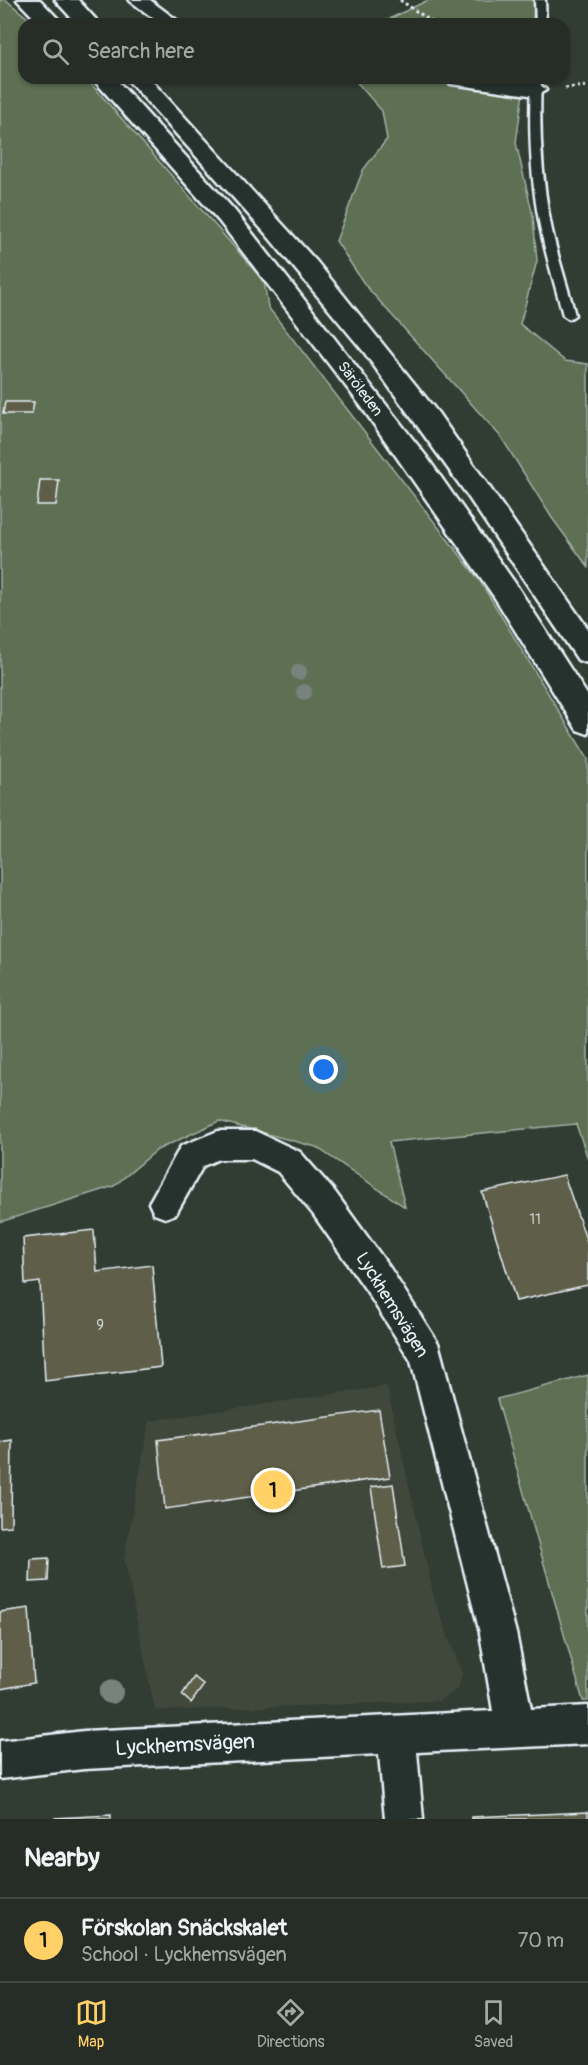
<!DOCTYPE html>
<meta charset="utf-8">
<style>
:root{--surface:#252d26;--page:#313932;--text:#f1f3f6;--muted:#a3a8a7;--line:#424943;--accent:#ffd166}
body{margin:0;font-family:Pangolin,sans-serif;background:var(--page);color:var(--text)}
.you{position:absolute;left:324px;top:1070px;width:21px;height:21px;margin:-15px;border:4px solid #fff;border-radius:50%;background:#1a73e8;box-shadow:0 0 0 9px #1a73e833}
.badge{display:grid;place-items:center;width:39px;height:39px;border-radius:50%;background:var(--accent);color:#111;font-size:20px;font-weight:700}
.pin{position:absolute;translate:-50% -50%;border:3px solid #fff;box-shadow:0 2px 6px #0006}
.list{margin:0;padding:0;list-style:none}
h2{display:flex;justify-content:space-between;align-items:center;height:78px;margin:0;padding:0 24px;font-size:26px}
h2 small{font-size:20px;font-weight:400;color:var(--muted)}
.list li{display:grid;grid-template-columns:39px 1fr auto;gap:18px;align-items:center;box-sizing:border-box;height:84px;padding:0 24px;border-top:2px solid var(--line)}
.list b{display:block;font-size:22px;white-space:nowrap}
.list p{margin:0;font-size:20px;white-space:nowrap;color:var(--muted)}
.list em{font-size:20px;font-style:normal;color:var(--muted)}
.icon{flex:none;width:33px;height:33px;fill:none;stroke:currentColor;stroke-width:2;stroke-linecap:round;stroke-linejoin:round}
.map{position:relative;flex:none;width:588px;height:1819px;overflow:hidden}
.search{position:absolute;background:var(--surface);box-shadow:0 2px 4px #0004;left:18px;right:18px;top:18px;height:66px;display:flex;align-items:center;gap:15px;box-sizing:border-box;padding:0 21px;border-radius:18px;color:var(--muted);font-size:22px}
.sheet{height:162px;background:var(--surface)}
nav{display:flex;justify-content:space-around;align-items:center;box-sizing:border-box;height:84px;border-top:2px solid var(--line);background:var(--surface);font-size:16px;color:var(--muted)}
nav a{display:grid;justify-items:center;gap:3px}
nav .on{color:var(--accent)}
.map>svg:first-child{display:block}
.built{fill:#3f463a}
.green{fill:#5d7052;stroke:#a2b0a5;stroke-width:1.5}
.building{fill:#5f5e4a;stroke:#e8f1f8;stroke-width:1.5}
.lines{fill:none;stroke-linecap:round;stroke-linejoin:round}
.lane-casing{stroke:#e8f1f8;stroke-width:5}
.street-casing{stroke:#e8f1f8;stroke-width:5}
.primary-casing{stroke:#e8f1f8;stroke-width:5}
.path{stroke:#e8f1f8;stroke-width:3;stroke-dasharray:3 3;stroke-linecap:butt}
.lane{fill:#26332d;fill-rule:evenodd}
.street{fill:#26332d;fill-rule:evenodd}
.primary{fill:#26332d;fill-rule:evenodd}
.tree{fill:#77837b}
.labels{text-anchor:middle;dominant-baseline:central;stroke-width:4.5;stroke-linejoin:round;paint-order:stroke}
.far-street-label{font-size:15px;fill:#e8f1f8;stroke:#26332d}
.number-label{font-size:15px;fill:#c6cccc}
.street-label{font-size:18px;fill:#e8f1f8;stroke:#26332d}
.near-street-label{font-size:21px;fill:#e8f1f8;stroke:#26332d}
</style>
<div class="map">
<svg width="588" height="1819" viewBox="0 0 588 1819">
<rect width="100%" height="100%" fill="#313c33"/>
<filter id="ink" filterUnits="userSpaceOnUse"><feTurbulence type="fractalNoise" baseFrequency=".0167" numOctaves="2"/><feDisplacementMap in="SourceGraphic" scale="12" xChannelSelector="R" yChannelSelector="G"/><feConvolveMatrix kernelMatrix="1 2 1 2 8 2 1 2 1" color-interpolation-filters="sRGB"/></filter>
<g filter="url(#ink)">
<path class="built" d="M 387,1386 L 434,1597 L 462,1674 L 458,1689 L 439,1701 L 155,1711 L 124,1559 L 149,1421 Z"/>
<path class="green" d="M 0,0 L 6,0 L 35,24 L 24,24 L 24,78 L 86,78 L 264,281 L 268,307 L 480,581 L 588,759 L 588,1159 L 576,1124 L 389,1142 L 405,1207 L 316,1147 L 219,1121 L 157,1150 L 114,1186 L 0,1222 Z
M 428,0 L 534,0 L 533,24 L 379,24 Z
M 353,78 L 525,78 L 516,143 L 533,216 L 537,261 L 520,324 L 565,361 L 588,364 L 588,567 L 552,518 L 501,437 L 365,285 L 336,241 L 363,170 L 387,139 L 382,111 Z
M 588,1375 L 588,1701 L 583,1701 L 497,1399 Z"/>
<path class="building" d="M 5,402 L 34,402 L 32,414 L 3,414 Z
M 40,480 L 59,480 L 56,505 L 37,505 Z
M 564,1175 L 588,1245 L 588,1285 L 516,1301 L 482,1192 Z
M 94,1230 L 97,1272 L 152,1265 L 161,1367 L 45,1381 L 40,1282 L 25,1284 L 23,1238 Z
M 379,1410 L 390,1477 L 165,1509 L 158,1440 Z
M 12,1440 L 11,1526 L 0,1527 L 0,1442 Z
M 393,1484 L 405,1566 L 383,1569 L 371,1487 Z
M 49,1558 L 48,1581 L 30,1582 L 31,1559 Z
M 29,1608 L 34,1683 L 0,1689 L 0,1612 Z
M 194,1677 L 204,1685 L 191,1703 L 182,1695 Z
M 588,1812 L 588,1819 L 471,1819 L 471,1817 Z
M 111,1815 L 111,1819 L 55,1819 L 55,1818 Z"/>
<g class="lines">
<g class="lane-casing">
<path id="lane" d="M 535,0 L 545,0 L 546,24 L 536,24 Z
M 531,78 L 541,78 C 539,126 541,174 550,221 C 556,253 567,284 575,315 L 569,319 L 563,315 C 555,284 545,253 539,221 C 530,174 529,126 531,78 Z"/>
</g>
<g class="street-casing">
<path id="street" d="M 129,0 L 150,0 L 182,24 L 161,24 Z
M 441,78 C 461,78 535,75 546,90 L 536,96 L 451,84 Z
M 218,1131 L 255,1131 L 300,1152 L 335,1192 L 390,1268 L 438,1343 L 516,1633 L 531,1709 L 588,1706 L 588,1744 L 417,1752 L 423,1819 L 385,1819 L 379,1754 L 84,1769 L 0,1779 L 0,1741 L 84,1731 L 493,1711 L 480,1633 L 411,1361 L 366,1290 L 313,1214 L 278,1172 L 252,1159 L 219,1159 L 203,1166 L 176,1214 L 165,1218 L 154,1214 L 149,1203 L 181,1146 Z"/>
</g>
<g class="primary-casing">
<path id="primary" d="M 17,0 L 40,0 L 63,24 L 40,24 Z
M 55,0 L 78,0 L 100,24 L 77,24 Z
M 92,78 L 115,78 L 235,211 L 426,456 L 515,583 L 588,696 L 588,734 L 577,730 L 495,598 L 361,406 L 219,221 Z
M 126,78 L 149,78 L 317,262 L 438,413 L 588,629 L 588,663 L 578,660 L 465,492 L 364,352 L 266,234 Z"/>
</g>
<path class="path" d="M 400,0 L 435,24
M 565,88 L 588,86"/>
<use href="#lane" class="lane"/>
<use href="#street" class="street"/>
<use href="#primary" class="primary"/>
</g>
<g class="tree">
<circle cx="299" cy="672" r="8"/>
<circle cx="304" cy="692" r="8"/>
<circle cx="111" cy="1692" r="12"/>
</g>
</g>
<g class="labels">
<g class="far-street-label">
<text transform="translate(360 389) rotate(53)">Säröleden</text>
</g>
<g class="number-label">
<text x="535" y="1219">11</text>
<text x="100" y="1325">9</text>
</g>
<g class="street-label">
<text transform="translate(392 1305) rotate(58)">Lyckhemsvägen</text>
</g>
<g class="near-street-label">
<text transform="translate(185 1745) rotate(-3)">Lyckhemsvägen</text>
</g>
</g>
</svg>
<div class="you"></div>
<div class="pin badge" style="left:273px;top:1490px">1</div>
<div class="search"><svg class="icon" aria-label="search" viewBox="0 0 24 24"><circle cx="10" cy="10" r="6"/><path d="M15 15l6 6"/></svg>Search here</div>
</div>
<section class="sheet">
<h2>Nearby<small></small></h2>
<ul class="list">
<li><span class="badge">1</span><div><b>Förskolan Snäckskalet</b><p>School · Lyckhemsvägen</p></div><em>70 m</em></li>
</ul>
</section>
<nav>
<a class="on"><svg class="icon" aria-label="map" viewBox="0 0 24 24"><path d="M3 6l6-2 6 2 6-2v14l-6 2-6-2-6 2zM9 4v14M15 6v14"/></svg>Map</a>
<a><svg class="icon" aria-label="directions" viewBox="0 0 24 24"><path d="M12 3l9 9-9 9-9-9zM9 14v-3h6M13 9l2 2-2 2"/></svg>Directions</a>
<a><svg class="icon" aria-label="saved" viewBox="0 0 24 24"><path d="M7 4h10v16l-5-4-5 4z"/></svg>Saved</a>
</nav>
